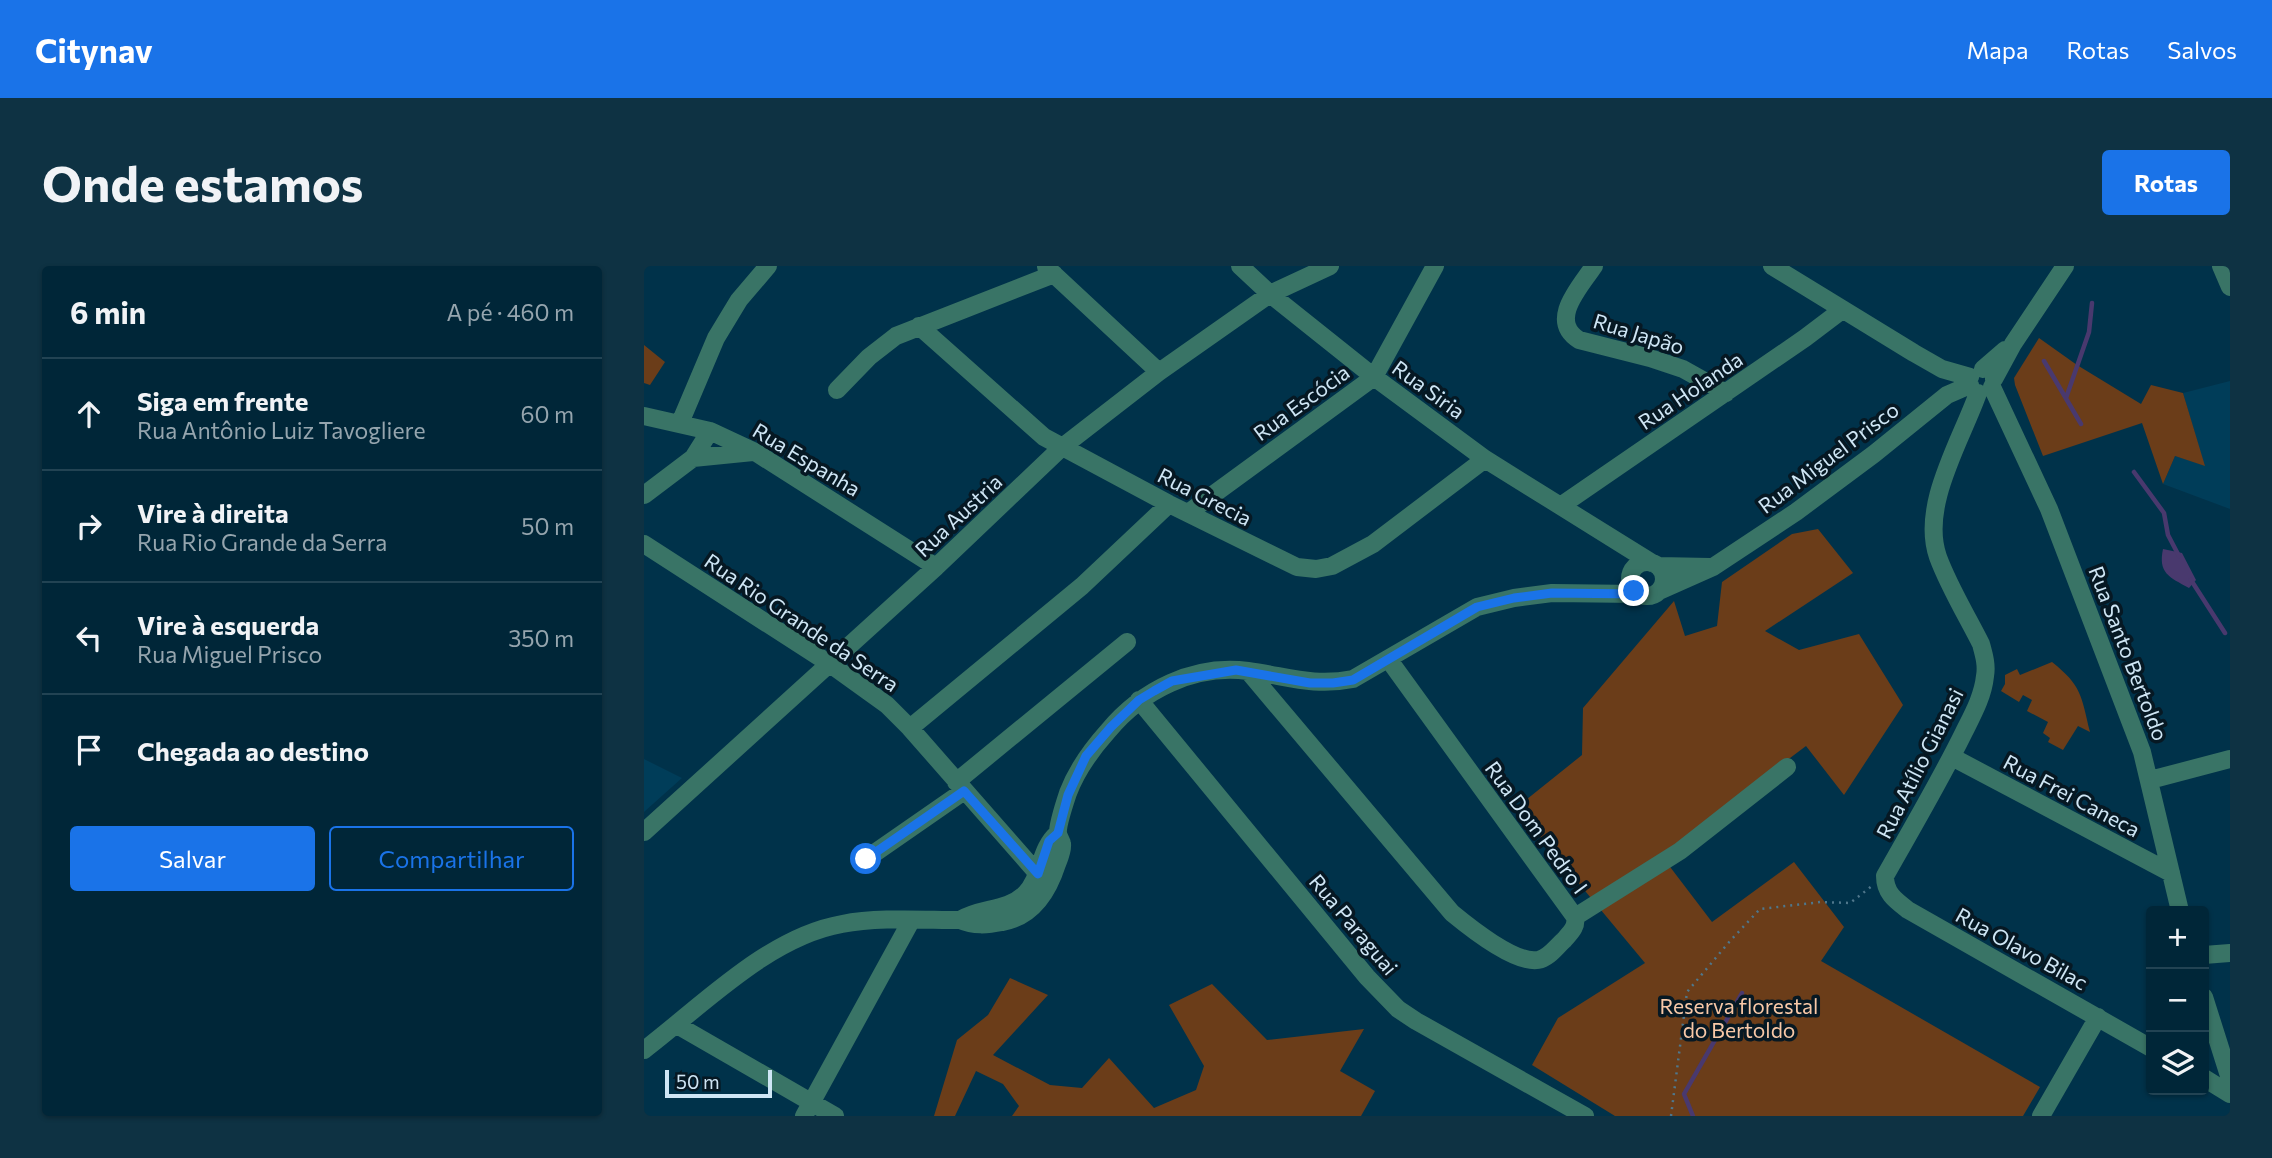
<!DOCTYPE html>
<html lang="pt">
<meta charset="utf-8">
<style>
:root{--surface:#002638;--page:#0e3243;--text:#f1f3f6;--muted:#95a5ae;--line:#224353;--accent:#1a73e8}
body{margin:0;font-family:Commissioner,sans-serif;background:var(--page);color:var(--text)}
.controls{position:absolute;right:21px;bottom:21px;display:grid;overflow:hidden;border-radius:7px;box-shadow:0 2px 5px #0004}
.controls button{width:63px;height:63px;display:grid;place-items:center;padding:0;border:0;border-bottom:2px solid var(--line);background:var(--surface);color:var(--text);font:35px sans-serif}
.scale{position:absolute;left:21px;bottom:18px;width:107px;box-sizing:border-box;padding-left:7px;border:4px solid #cfe6f5;border-top:0;font-size:19px;line-height:24px;white-space:nowrap;color:#cfe6f5;-webkit-text-stroke:5px #061823;paint-order:stroke}
.stop{position:absolute;width:21px;height:21px;margin:-16px;border:5px solid #1a73e8;border-radius:50%;background:#fff}
.stop.end{background:#1a73e8;border-color:#fff;box-shadow:0 2px 7px #0008}
.list{margin:0;padding:0;list-style:none}
h2{display:flex;justify-content:space-between;align-items:center;height:91px;margin:0;padding:0 28px;font-size:30px}
h2 small{font-size:23px;font-weight:400;color:var(--muted)}
.list li{display:grid;grid-template-columns:46px 1fr auto;gap:21px;align-items:center;box-sizing:border-box;height:112px;padding:0 28px;border-top:2px solid var(--line)}
.list b{display:block;font-size:26px;white-space:nowrap}
.list p{margin:0;font-size:23px;white-space:nowrap;color:var(--muted)}
.list em{font-size:23px;font-style:normal;color:var(--muted)}
.actions{display:flex;gap:14px;padding:21px 28px}
.actions a{flex:1;padding:16px 0;border:2px solid var(--accent);border-radius:7px;text-align:center;font-size:24px;color:var(--accent)}
.actions .main{background:var(--accent);color:#fff}
.icon{flex:none;width:38px;height:38px;fill:none;stroke:currentColor;stroke-width:2;stroke-linecap:round;stroke-linejoin:round}
.map{position:relative;flex:none;width:1586px;height:850px;overflow:hidden;border-radius:7px}
header{display:flex;align-items:center;gap:42px;box-sizing:border-box;height:98px;padding:0 35px;background:var(--accent);color:#fff}
header strong{font-size:33px}
nav{display:flex;gap:38px;margin-inline-start:auto;font-size:24px}
.intro{display:flex;align-items:center;justify-content:space-between;box-sizing:border-box;height:168px;padding:0 42px}
h1{margin:0;font-size:49px}
.button{padding:18px 32px;border-radius:7px;background:var(--accent);color:#fff;font-size:24px;font-weight:700}
main{display:flex;gap:42px;padding:0 42px}
aside{flex:1;background:var(--surface);border-radius:7px;box-shadow:0 2px 5px #0004}
.map>svg:first-child{display:block}
.built{fill:#003d59}
.green{fill:#6b3d19}
.water{fill:#49396e}
.lines{fill:none;stroke-linecap:round;stroke-linejoin:round}
.stream{stroke:#49396e;stroke-width:4.5}
.path{stroke:#4f778c;stroke-width:2.5;stroke-dasharray:2 5;stroke-linecap:butt}
.minor{stroke:#397466;stroke-width:18}
.route{stroke:#1a73e8;stroke-width:9}
.labels{text-anchor:middle;dominant-baseline:central;stroke-width:7;stroke-linejoin:round;paint-order:stroke}
.street-label{font-size:21px;fill:#cfe6f5;stroke:#061823}
.park-label{font-size:21px;fill:#f8c8a7;stroke:#061823}
</style>
<header>
<strong>Citynav</strong>
<nav><a>Mapa</a><a>Rotas</a><a>Salvos</a></nav>
</header>
<div class="intro"><h1>Onde estamos</h1><a class="button">Rotas</a></div>
<main>
<aside>
<h2>6 min<small>A pé · 460 m</small></h2>
<ul class="list">
<li><svg class="icon" aria-label="ahead" viewBox="0 0 24 24"><path d="M12 20V5M6 11l6-6 6 6"/></svg><div><b>Siga em frente</b><p>Rua Antônio Luiz Tavogliere</p></div><em>60 m</em></li>
<li><svg class="icon" aria-label="right" viewBox="0 0 24 24"><path d="M7 20v-9h11M14 6l5 5-5 5"/></svg><div><b>Vire à direita</b><p>Rua Rio Grande da Serra</p></div><em>50 m</em></li>
<li><svg class="icon" aria-label="left" viewBox="0 0 24 24"><path d="M17 20v-9H6M10 6l-5 5 5 5"/></svg><div><b>Vire à esquerda</b><p>Rua Miguel Prisco</p></div><em>350 m</em></li>
<li><svg class="icon" aria-label="arrive" viewBox="0 0 24 24"><path d="M6 21V4h12l-3 4 3 4H6"/></svg><div><b>Chegada ao destino</b></div></li>
</ul>
<div class="actions"><a class="main">Salvar</a><a>Compartilhar</a></div>
</aside>
<div class="map">
<svg width="1586" height="850" viewBox="0 0 1586 850">
<rect width="100%" height="100%" fill="#00324a"/>
<path class="built" d="M 1586,115 L 1586,243 L 1519,218 L 1531,190 L 1560,199 L 1539,127 Z
M 0,493 L 38,512 L 0,546 Z"/>
<path class="green" d="M 1395,72 L 1433,99 L 1497,138 L 1507,119 L 1539,127 L 1561,200 L 1531,190 L 1519,218 L 1498,157 L 1399,190 L 1371,119 L 1370,112 Z
M 0,79 L 21,96 L 6,119 L 0,117 Z
M 1174,263 L 1209,307 L 1121,365 L 1155,384 L 1215,368 L 1259,439 L 1200,529 L 1162,480 L 1017,589 L 1068,656 L 1150,596 L 1200,661 L 1177,695 L 1396,821 L 1379,850 L 971,850 L 888,799 L 914,752 L 1001,697 L 872,542 L 938,489 L 939,442 L 1030,335 L 1041,370 L 1073,360 L 1078,316 L 1148,268 Z
M 1408,396 C 1438,420 1437,429 1446,466 L 1434,460 L 1419,484 L 1404,476 L 1406,472 L 1399,467 L 1404,456 L 1383,445 L 1388,434 L 1379,429 L 1375,436 L 1357,425 L 1361,418 L 1361,409 L 1373,403 L 1376,409 Z
M 366,712 L 404,729 L 349,789 L 406,819 L 438,822 L 465,792 L 510,842 L 552,824 L 560,800 L 525,739 L 568,718 L 623,774 L 720,763 L 696,805 L 731,825 L 717,850 L 368,850 L 375,840 L 359,818 L 332,805 L 311,850 L 290,850 L 313,774 L 344,749 Z"/>
<path class="water" d="M 1519,283 L 1538,287 L 1552,314 L 1545,322 C 1525,311 1514,307 1519,283 Z"/>
<g class="lines">
<path class="stream" d="M 1400,95 L 1437,158
M 1422,132 L 1445,66 L 1448,37
M 1490,206 L 1520,247 L 1524,269 L 1535,290
M 1547,314 L 1581,367
M 1049,850 L 1040,828 L 1098,727"/>
<path class="path" d="M 1027,850 L 1043,726 L 1086,675 L 1116,643 L 1177,636 L 1206,637 L 1228,620"/>
<path class="minor" d="M 596,0 L 626,28 L 730,111 L 841,193 L 1008,297
M 950,0 C 936,21 904,54 935,74 L 1006,92 L 1039,103 L 1082,127
M 1128,0 L 1270,87 L 1298,103 L 1326,111
M 1577,0 L 1586,21
M 402,1 L 515,106
M 275,60 L 400,171 L 525,238 L 653,301 L 672,303 L 688,300 L 729,278 L 841,193
M 1339,103 L 1361,84
M 1350,113 L 1369,78 L 1421,0
M 1348,121 L 1405,243 L 1498,486 L 1536,645
M 193,124 L 225,91 L 252,70 L 410,8
M 1334,127 C 1317,175 1276,240 1294,291 C 1305,321 1323,350 1337,378 C 1340,389 1343,399 1341,410 C 1339,430 1329,448 1320,466 C 1296,515 1268,562 1241,610 C 1241,627 1251,634 1264,644 L 1507,782
M 0,150 L 66,165 L 111,186 L 292,301
M 36,157 L 72,72 L 95,34 L 124,0
M 49,192 L 109,186
M 0,229 L 49,192 L 66,165
M 918,239 L 1161,72 L 1198,44
M 544,247 L 730,111 L 791,0
M 0,278 L 186,398 L 243,439 L 266,462 L 394,608
M986 313a17 17 0 1 1 34 0a17 17 0 1 1-34 0Z
M 1014,300 L 1066,301
M 1015,325 L 1069,301 L 1152,246 L 1230,188 L 1303,129 L 1326,119
M 604,405 L 808,647 C 825,661 871,698 894,694 C 905,692 912,681 920,674 C 927,666 933,661 931,651 L 745,394
M 495,434 L 723,711 L 754,743 L 772,755 L 941,850
M 266,462 L 438,320 L 525,238
M 1308,491 L 1527,607
M 1506,514 L 1586,493
M 312,516 L 483,376
M 0,566 L 292,301 L 417,182 L 515,106 L 626,28 L 686,0
M 222,593 L 320,525
M 931,651 L 1036,585 L 1143,501
M 316,654 C 337,641 362,646 381,628 C 398,611 395,582 414,567
M 1560,689 L 1586,687
M 1560,731 L 1586,813
M 33,759 L 191,850
M 0,784 C 58,740 124,671 198,658 C 234,651 279,654 316,654 C 330,660 343,659 358,656 C 388,651 404,626 413,598 C 415,593 419,584 418,578 C 418,575 415,572 414,568 C 413,560 421,536 424,527 C 433,503 447,484 464,465 C 498,424 550,398 604,405 C 643,410 669,421 709,413 L 833,341 L 870,332 L 908,327 L 995,328
M 1560,812 L 1586,828
M 160,850 L 267,655
M 1397,850 L 1454,751"/>
</g>
<g class="lines">
<path class="route" d="M 222,593 L 320,525 L 394,608 L 405,575 L 414,567 L 424,529 L 442,490 L 467,461 L 495,434 L 510,425 L 528,415 L 592,404 L 666,417 L 689,417 L 709,414 L 833,341 L 870,332 L 908,327 L 995,328 L 990,325"/>
</g>
<g class="labels">
<g class="street-label">
<text transform="translate(995 67) rotate(17)">Rua Japão</text>
<text transform="translate(785 123) rotate(36)">Rua Siria</text>
<text transform="translate(1046 124) rotate(-34)">Rua Holanda</text>
<text transform="translate(657 136) rotate(-36)">Rua Escócia</text>
<text transform="translate(1184 191) rotate(-37)">Rua Miguel Prisco</text>
<text transform="translate(163 193) rotate(31)">Rua Espanha</text>
<text transform="translate(561 230) rotate(27)">Rua Grecia</text>
<text transform="translate(314 249) rotate(-43)">Rua Austria</text>
<text transform="translate(158 356) rotate(34)">Rua Rio Grande da Serra</text>
<text transform="translate(1485 387) rotate(69)">Rua Santo Bertoldo</text>
<text transform="translate(1275 497) rotate(-63)">Rua Atílio Gianasi</text>
<text transform="translate(1428 529) rotate(28)">Rua Frei Caneca</text>
<text transform="translate(893 561) rotate(54)">Rua Dom Pedro I</text>
<text transform="translate(710 658) rotate(50)">Rua Paraguai</text>
<text transform="translate(1378 682) rotate(29)">Rua Olavo Bilac</text>
</g>
<g class="park-label">
<text x="1095" y="739">Reserva florestal<tspan x="1095" dy="24">do Bertoldo</tspan></text>
</g>
</g>
</svg>
<div class="controls">
<button>+</button>
<button>−</button>
<button><svg class="icon" aria-label="layers" viewBox="0 0 24 24"><path d="M12 4l9 5-9 5-9-5zM3 14l9 5 9-5"/></svg></button>
</div>
<div class="scale">50 m</div>
<div class="stop" style="left:222px;top:593px"></div>
<div class="stop end" style="left:990px;top:325px"></div>
</div>
</main>
